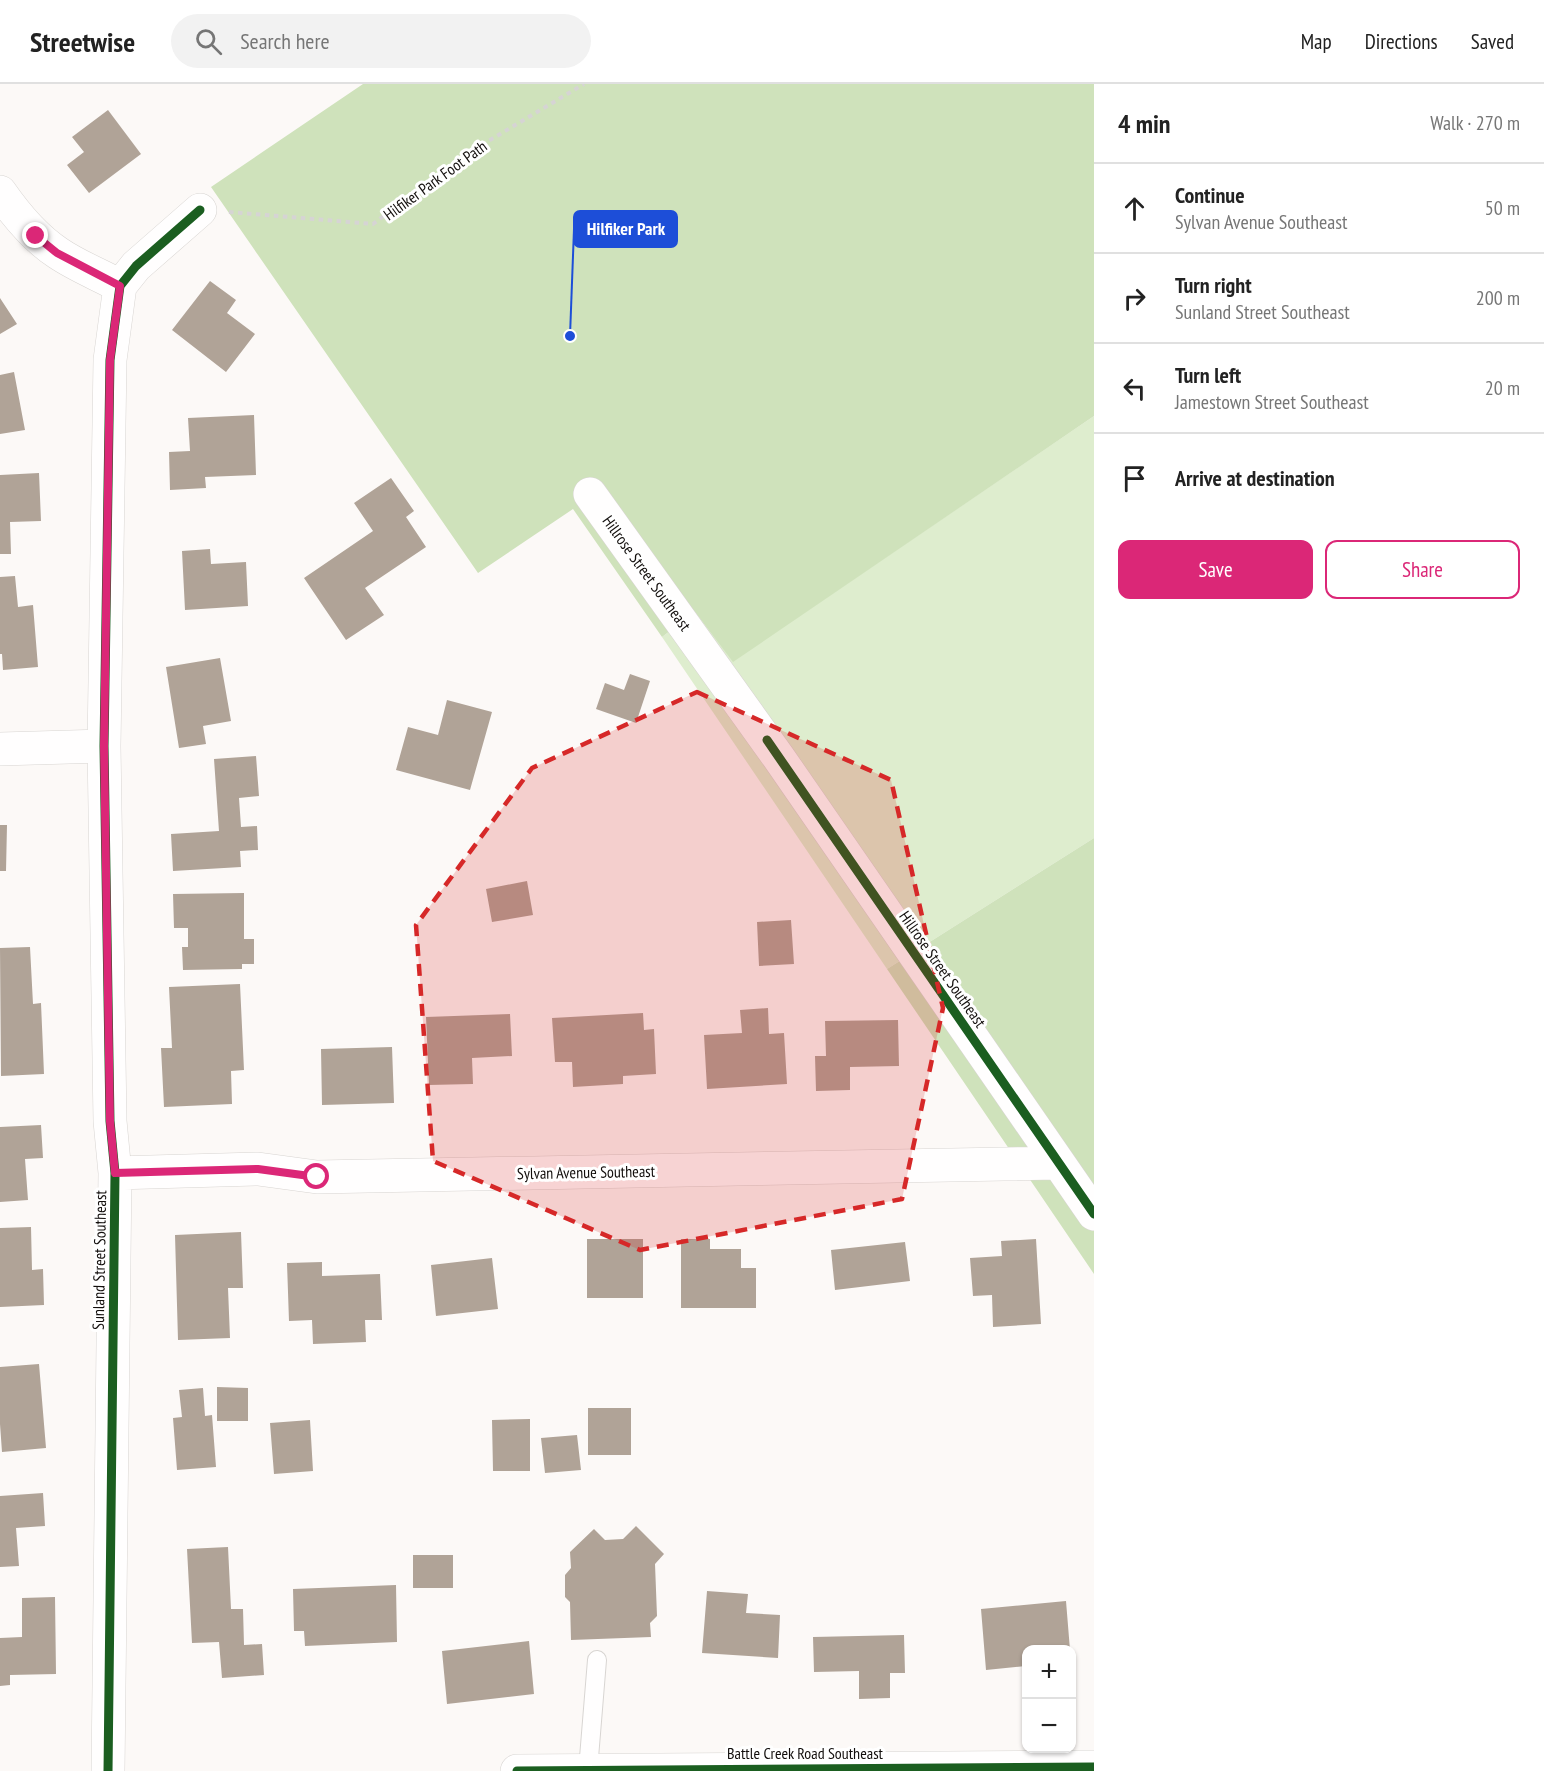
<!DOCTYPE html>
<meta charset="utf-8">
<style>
:root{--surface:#fff;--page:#f2f2f2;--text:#222;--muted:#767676;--line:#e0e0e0;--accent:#db2777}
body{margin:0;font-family:"PT Sans Narrow",sans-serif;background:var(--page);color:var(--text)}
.controls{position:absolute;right:18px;bottom:18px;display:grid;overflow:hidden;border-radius:12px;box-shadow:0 2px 4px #0004}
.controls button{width:54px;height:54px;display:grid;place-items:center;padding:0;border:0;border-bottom:2px solid var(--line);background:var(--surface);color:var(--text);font:30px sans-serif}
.stop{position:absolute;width:18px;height:18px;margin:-14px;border:4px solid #db2777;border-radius:50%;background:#fff}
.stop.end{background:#db2777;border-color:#fff;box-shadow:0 2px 6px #0008}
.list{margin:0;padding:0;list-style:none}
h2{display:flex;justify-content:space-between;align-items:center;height:78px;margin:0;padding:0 24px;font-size:26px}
h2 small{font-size:20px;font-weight:400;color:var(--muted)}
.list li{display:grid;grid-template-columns:39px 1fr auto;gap:18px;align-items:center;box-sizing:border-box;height:90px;padding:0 24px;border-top:2px solid var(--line)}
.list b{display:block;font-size:22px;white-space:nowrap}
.list p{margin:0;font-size:20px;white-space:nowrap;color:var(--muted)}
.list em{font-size:20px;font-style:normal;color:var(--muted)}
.actions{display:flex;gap:12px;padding:18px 24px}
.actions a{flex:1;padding:14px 0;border:2px solid var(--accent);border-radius:12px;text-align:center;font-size:21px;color:var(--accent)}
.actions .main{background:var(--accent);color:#fff}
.icon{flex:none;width:33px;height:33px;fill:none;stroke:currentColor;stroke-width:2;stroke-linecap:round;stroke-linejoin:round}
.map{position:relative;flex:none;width:1094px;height:1687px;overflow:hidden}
header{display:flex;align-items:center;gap:36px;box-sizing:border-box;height:84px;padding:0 30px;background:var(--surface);border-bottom:2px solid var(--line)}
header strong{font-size:28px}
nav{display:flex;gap:33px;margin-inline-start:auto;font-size:21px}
.search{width:420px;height:54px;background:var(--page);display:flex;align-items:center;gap:15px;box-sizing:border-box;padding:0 21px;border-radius:33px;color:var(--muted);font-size:22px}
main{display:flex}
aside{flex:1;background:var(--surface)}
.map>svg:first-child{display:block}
.green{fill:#deedce}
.forest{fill:#cfe2bb}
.building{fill:#b0a397}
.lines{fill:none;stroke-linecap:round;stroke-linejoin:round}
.service-casing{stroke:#d8d5d2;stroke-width:20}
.minor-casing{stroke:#d8d5d2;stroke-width:34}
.secondary-casing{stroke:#d8d5d2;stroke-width:34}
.path{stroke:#d6d4d4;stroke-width:4;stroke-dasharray:4.5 4.5;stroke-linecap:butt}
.service{stroke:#fffefe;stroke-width:18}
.minor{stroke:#fffefe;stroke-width:33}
.secondary{stroke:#fffefe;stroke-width:33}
.cycleway-casing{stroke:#fff;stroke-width:13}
.cycleway{stroke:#1b5e20;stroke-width:9}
.route{stroke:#db2777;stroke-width:8}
.marked{fill:#d62828;fill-opacity:0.2;stroke:#d62828;stroke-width:4.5;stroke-dasharray:12 8;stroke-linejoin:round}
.labels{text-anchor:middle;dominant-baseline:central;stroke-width:6;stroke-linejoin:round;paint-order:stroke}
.street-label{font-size:16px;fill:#120e0c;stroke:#fff}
.leader{fill:none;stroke:#1d4ed8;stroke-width:2}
.callout-dot{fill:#1d4ed8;stroke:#fff;stroke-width:2}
.callout{fill:#1d4ed8;stroke:#1d4ed8;stroke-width:2}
.callout-label{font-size:18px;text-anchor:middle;font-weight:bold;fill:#fff}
</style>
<header>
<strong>Streetwise</strong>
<div class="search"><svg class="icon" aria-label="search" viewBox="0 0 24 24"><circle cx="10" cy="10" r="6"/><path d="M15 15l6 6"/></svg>Search here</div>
<nav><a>Map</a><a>Directions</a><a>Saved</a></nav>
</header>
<main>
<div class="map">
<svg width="1094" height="1687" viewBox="0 0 1094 1687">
<rect width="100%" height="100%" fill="#fcf9f7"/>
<path class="green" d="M 1094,332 L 1094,754 L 887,885 L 662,553 L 695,528 L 733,577 Z"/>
<path class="forest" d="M 363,0 L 1094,0 L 1094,332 L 733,578 L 695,528 L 662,553 L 573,425 L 478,489 L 211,103 Z
M 1094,754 L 1094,1190 L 887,885 Z"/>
<path class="building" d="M 108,26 L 141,70 L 89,109 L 67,81 L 84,68 L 72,53 Z
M 210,197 L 236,216 L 227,229 L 255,250 L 226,288 L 172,246 Z
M 0,214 L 17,240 L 0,250 Z
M 14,288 L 25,346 L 0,350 L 0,291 Z
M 254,331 L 256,391 L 205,393 L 206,404 L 170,406 L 169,368 L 190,367 L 188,334 Z
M 39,389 L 41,437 L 10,438 L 11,470 L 0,470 L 0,391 Z
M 391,394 L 414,427 L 406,433 L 426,463 L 365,504 L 384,531 L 346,556 L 304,494 L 373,447 L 354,419 Z
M 210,465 L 211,480 L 246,478 L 248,522 L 185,526 L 182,467 Z
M 15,492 L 18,523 L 33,521 L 38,583 L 3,586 L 2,570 L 0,570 L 0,493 Z
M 220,574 L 231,637 L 203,642 L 206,660 L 179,664 L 166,583 Z
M 630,590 L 650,597 L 636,639 L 596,625 L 605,599 L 624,606 Z
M 447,616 L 492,628 L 470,706 L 396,686 L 408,643 L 438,651 Z
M 256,672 L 259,712 L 239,714 L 241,743 L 257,742 L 258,766 L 240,767 L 241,783 L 173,787 L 171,750 L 219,747 L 214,675 Z
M 0,741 L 7,741 L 6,787 L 0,787 Z
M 527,797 L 533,831 L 492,838 L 486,805 Z
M 244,809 L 244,855 L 254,855 L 254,880 L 242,880 L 242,885 L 183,886 L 182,863 L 188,863 L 188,844 L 174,844 L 173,810 Z
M 791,836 L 794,880 L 759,882 L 757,838 Z
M 30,863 L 33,920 L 41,919 L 44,990 L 1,992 L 0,864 Z
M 240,900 L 244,986 L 231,987 L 232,1020 L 164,1023 L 161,964 L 172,964 L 169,903 Z
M 768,924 L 769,950 L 784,949 L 787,1000 L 707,1005 L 704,951 L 742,949 L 740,926 Z
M 643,929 L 644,946 L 654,945 L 656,990 L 623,992 L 623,1000 L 573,1003 L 572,978 L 555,978 L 552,934 Z
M 510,930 L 512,972 L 472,974 L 473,1000 L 429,1001 L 426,933 Z
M 898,936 L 899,982 L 850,983 L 850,1006 L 816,1007 L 815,972 L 826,972 L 825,937 Z
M 392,963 L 394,1019 L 322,1021 L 321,965 Z
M 41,1041 L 43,1074 L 25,1075 L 28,1116 L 0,1118 L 0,1043 Z
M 31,1143 L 32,1186 L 43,1185 L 44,1221 L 0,1223 L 0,1144 Z
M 241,1148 L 243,1204 L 228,1204 L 230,1254 L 178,1256 L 175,1151 Z
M 587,1155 L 643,1155 L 643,1214 L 587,1214 Z
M 681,1155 L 710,1155 L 710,1165 L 741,1165 L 741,1184 L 756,1184 L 756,1224 L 681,1224 Z
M 1036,1155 L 1041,1240 L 993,1243 L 992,1211 L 973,1212 L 970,1174 L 1002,1172 L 1001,1157 Z
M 905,1158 L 910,1197 L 835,1206 L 831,1166 Z
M 492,1174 L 498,1225 L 436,1232 L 431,1181 Z
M 322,1178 L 322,1192 L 380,1190 L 382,1236 L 365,1236 L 366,1258 L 313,1260 L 312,1236 L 289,1237 L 287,1179 Z
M 39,1280 L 46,1364 L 2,1368 L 0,1340 L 0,1283 Z
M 217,1303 L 248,1304 L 248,1337 L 217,1337 Z
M 203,1304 L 205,1332 L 212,1331 L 216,1383 L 177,1386 L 173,1334 L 182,1333 L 179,1306 Z
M 588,1324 L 631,1324 L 631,1371 L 588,1371 Z
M 530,1335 L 530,1387 L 493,1387 L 492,1336 Z
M 310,1336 L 313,1387 L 274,1390 L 270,1339 Z
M 577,1351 L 581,1386 L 545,1389 L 541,1354 Z
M 43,1409 L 45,1442 L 16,1444 L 19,1482 L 0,1483 L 0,1412 Z
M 636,1442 L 664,1470 L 655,1480 L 657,1532 L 650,1539 L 651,1553 L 571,1556 L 570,1518 L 565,1513 L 565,1491 L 571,1484 L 570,1468 L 594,1445 L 605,1456 L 623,1455 Z
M 228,1463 L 231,1525 L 243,1525 L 244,1561 L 262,1560 L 264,1591 L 222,1594 L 219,1558 L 192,1559 L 187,1465 Z
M 413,1471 L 453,1471 L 453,1504 L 413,1504 Z
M 396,1501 L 397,1558 L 305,1562 L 304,1547 L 294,1547 L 293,1505 Z
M 707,1507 L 748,1510 L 746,1529 L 780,1531 L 778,1574 L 702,1569 Z
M 55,1513 L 56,1590 L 10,1591 L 10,1601 L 0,1602 L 0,1554 L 22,1553 L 22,1514 Z
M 1066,1517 L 1070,1566 L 1026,1566 L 1026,1582 L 986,1586 L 981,1525 Z
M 904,1551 L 905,1589 L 890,1589 L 890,1614 L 859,1615 L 859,1587 L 814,1588 L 813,1553 Z
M 529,1557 L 534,1610 L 447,1620 L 442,1567 Z"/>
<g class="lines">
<g class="service-casing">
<path id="service" d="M 588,1686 L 597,1576"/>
</g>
<g class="minor-casing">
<path id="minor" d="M 0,108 C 16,131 35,154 58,169 C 77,182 100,191 120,202
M 590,410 L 779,674 L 1094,1130
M 0,665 L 104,662
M 115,1089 L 258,1085 L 317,1093 L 1058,1079
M 108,1687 L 115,1089 L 110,1037 L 104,662 L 110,276 L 120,202 L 136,182 L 200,126"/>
</g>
<g class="secondary-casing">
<path id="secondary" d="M 517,1687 L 1094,1683"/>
</g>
<path class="path" d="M 229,128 L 373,140 L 470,68 L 584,0"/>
<use href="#service" class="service"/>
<use href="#minor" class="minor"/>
<use href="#secondary" class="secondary"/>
<g class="cycleway-casing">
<path id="cycleway" d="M 767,656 L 1094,1130
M 108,1687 L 115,1089 L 110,1037 L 104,662 L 110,276 L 120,202 L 136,182 L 200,126
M 517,1687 L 1094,1683"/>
</g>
<use href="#cycleway" class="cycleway"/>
</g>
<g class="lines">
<path class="route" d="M 36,152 L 57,169 L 120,202 L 110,276 L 104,662 L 110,1037 L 115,1089 L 258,1085 L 317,1093"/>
</g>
<path class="marked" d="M 697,608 L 891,696 L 943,924 L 902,1115 L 640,1166 L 433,1077 L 416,841 L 532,684 Z"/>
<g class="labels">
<g class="street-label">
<text transform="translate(435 96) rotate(-36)">Hilfiker Park Foot Path</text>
<text transform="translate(647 489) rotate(54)">Hillrose Street Southeast</text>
<text transform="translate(943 885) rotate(55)">Hillrose Street Southeast</text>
<text transform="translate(586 1088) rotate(-1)">Sylvan Avenue Southeast</text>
<text transform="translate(99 1176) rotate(-89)">Sunland Street Southeast</text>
<text x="805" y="1669">Battle Creek Road Southeast</text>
</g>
</g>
<path class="leader" d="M570 252L574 145"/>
<circle class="callout-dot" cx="570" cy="252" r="6"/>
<rect class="callout" x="574" y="127" width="103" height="36" rx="6"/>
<g class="callout-label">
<text x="626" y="151">Hilfiker Park</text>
</g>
</svg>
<div class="controls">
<button>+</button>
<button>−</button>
</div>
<div class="stop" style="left:317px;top:1093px"></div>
<div class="stop end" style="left:36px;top:152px"></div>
</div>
<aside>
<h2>4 min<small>Walk · 270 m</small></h2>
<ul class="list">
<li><svg class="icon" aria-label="ahead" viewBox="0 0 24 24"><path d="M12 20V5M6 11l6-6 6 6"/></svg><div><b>Continue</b><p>Sylvan Avenue Southeast</p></div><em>50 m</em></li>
<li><svg class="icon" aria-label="right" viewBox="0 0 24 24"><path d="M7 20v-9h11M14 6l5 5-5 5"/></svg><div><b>Turn right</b><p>Sunland Street Southeast</p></div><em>200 m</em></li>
<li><svg class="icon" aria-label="left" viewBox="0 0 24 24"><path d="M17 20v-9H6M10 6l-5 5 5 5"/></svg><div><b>Turn left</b><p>Jamestown Street Southeast</p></div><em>20 m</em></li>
<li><svg class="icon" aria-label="arrive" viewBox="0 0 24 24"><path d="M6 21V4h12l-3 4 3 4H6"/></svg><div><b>Arrive at destination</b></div></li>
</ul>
<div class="actions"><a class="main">Save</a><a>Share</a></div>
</aside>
</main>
